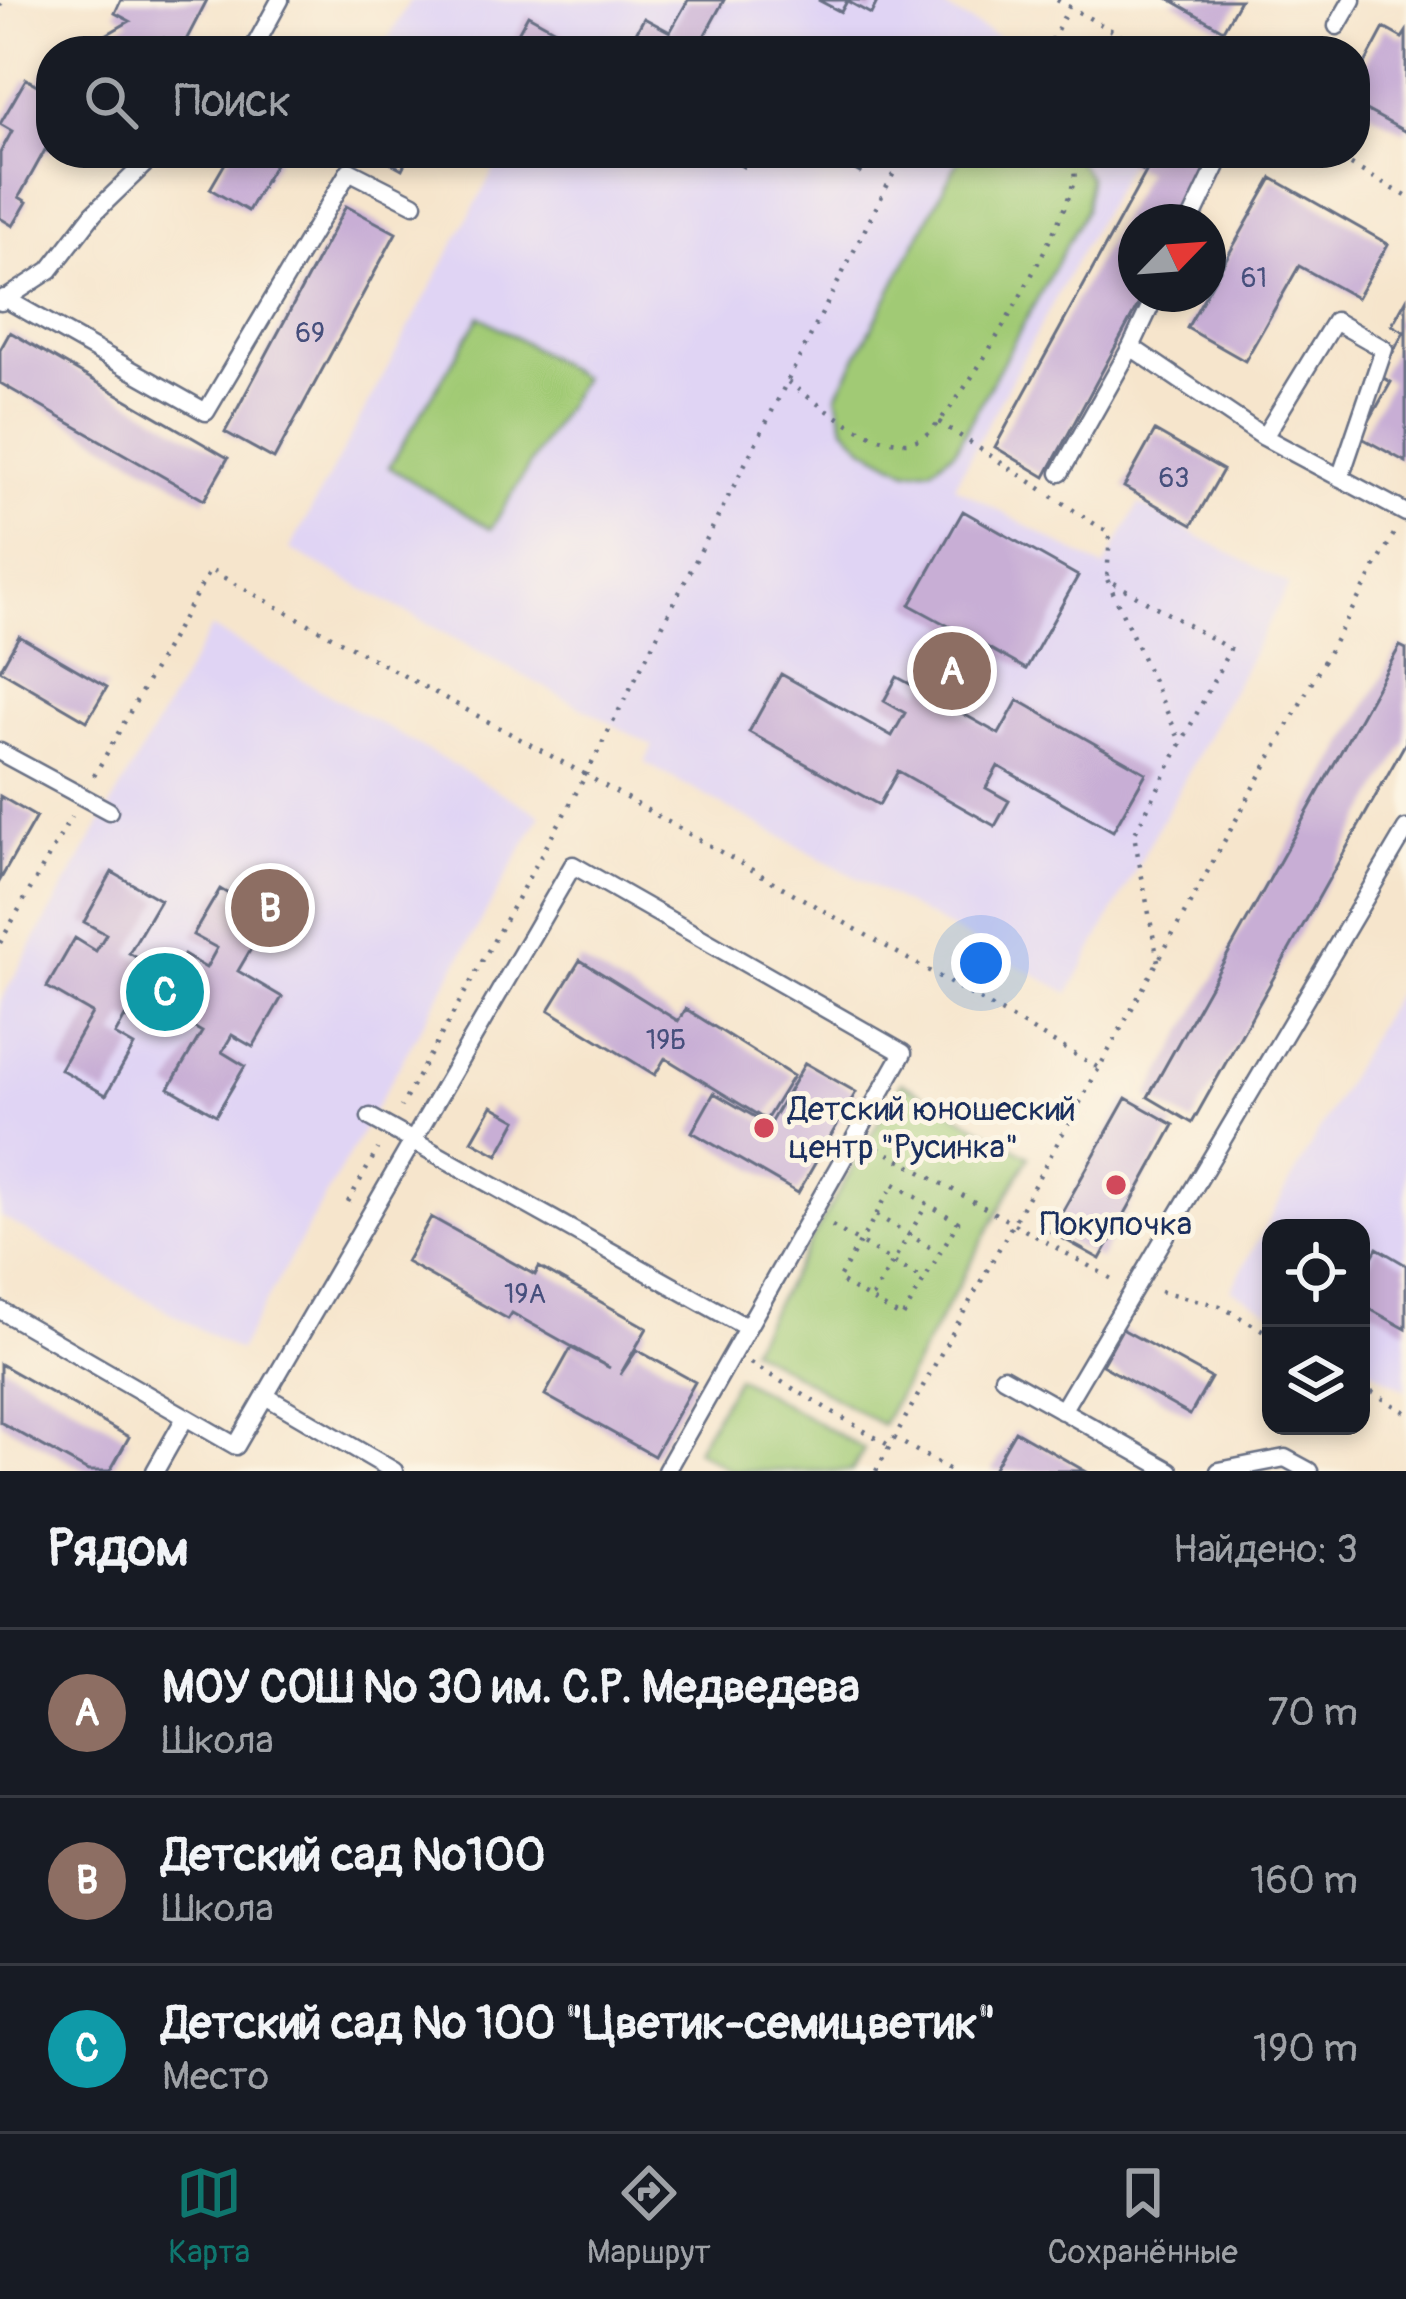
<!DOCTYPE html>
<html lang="ru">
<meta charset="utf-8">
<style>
:root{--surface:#171b24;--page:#20242c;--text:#f1f3f6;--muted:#9ea1a6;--line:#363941;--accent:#0f766e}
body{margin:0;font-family:Pangolin,sans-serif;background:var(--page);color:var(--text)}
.controls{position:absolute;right:36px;bottom:36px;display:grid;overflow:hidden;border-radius:24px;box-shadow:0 6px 18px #0003}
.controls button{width:108px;height:108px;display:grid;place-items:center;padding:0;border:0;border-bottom:3px solid var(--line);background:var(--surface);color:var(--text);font:60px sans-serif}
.compass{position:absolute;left:1118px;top:204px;width:108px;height:108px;border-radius:50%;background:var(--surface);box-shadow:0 6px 18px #0003;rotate:65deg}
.you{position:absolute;left:981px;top:963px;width:42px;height:42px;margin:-30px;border:9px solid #fff;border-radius:50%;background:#1a73e8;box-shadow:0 0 0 18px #1a73e833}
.badge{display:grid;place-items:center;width:78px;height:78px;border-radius:50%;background:var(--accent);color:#fff;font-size:39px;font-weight:700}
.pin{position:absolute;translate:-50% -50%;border:6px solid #fff;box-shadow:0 3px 12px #0006}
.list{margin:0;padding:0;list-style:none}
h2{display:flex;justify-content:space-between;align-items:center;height:156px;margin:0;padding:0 48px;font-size:51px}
h2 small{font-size:39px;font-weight:400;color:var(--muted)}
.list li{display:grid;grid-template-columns:78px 1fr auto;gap:36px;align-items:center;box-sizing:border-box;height:168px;padding:0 48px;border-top:3px solid var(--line)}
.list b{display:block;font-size:45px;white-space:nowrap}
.list p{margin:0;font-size:39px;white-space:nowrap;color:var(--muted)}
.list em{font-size:39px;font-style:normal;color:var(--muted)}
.icon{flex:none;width:66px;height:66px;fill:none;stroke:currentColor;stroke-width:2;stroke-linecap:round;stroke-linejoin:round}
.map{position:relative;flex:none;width:1406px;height:1471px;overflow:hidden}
.search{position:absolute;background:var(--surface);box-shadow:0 6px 18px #0003;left:36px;right:36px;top:36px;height:132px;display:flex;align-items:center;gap:30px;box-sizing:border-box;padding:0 42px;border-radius:48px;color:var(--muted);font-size:45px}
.sheet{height:660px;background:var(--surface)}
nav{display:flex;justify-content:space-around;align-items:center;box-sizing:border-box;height:168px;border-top:3px solid var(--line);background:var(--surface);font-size:33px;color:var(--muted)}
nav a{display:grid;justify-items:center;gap:6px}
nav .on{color:var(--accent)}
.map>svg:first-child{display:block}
.built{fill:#e0d4f4}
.green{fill:#a1ca75;stroke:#5e7c6a;stroke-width:3}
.building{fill:#c8aed5}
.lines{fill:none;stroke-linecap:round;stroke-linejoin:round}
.lane-casing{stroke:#686f84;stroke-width:21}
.path{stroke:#686f84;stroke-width:4.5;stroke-dasharray:3 9;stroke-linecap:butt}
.lane{stroke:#fff;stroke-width:16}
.poi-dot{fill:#d1495b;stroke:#fcf5e5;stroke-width:4.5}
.labels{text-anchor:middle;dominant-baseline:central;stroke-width:10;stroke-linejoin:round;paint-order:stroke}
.number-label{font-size:27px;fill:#464f7c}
.poi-label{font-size:33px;fill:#1b2f5e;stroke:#fcf5e5;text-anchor:start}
</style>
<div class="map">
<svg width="1406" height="1471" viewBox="0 0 1406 1471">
<rect width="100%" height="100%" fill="#fcf5e5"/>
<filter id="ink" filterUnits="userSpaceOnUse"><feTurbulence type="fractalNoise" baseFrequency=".00833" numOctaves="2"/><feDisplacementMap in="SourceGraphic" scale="24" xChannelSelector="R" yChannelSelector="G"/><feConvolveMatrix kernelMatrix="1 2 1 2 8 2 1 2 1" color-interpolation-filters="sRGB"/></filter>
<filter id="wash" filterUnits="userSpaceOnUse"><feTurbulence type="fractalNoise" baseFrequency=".004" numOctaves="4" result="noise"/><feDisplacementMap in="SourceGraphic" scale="48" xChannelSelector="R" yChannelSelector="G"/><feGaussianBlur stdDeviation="2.7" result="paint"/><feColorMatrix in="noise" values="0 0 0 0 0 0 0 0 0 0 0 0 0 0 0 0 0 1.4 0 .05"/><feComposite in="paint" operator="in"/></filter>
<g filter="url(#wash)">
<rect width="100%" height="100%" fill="#f6e5cc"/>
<path class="built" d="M 410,0 L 930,0 L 1024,51 L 404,51 L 386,43 Z
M 503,153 L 1134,153 L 954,486 L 1104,568 L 1139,504 L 1289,585 L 1069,993 L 645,763 L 653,746 L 290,549 Z
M 211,628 L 541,815 L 238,1351 L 0,1216 L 0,1002 Z
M 1406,974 L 1406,1390 L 1361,1364 L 1361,1228 L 1271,1228 L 1271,1312 L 1231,1289 Z"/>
<path class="green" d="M 962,153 L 1072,153 L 1089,177 L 1086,209 L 955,450 L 932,468 L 908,471 L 864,447 L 844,426 L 837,395 Z
M 480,316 L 582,378 L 491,529 L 389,467 Z
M 901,1082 L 1029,1156 L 882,1425 L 750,1348 Z
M 737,1377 L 864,1449 L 852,1471 L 732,1471 L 696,1450 Z"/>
<g id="blocks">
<path class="building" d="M 121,0 L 207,0 L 182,48 L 164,38 L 151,51 L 78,51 L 130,21 L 115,13 Z
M 688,0 L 724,0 L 696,51 L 646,51 L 631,42 L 644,18 L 670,32 Z
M 818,0 L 878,0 L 871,14 L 847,1 L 841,12 Z
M 1171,0 L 1240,0 L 1223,30 Z
M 528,15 L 593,51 L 508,51 Z
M 1384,28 L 1402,38 L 1406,32 L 1406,132 L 1355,104 L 1355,70 L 1360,73 Z
M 51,59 L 51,153 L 45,150 L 19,197 L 27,202 L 13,226 L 0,218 L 0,153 L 12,131 L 0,124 L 26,79 L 37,85 Z
M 231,153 L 281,153 L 248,211 L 210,189 Z
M 373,153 L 410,153 L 402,169 Z
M 719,153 L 750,153 L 743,167 Z
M 825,153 L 871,153 L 860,173 Z
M 1130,153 L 1181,153 L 1212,169 L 1183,222 L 1136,222 L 1136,294 L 1144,294 L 1045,477 L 995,447 L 1146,172 L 1126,163 Z
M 1272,178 L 1388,244 L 1357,298 L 1299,266 L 1245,361 L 1187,328 Z
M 346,206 L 396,233 L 274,459 L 225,432 Z
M 1406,300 L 1406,462 L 1360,437 L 1391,382 L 1380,376 L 1404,332 L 1392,325 Z
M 10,332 L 228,458 L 204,500 L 0,383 L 0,350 Z
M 1155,431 L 1223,470 L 1192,525 L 1124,487 Z
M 963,511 L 1078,576 L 1026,669 L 985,646 L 951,707 L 999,734 L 1018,700 L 1146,773 L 1113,831 L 998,766 L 986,788 L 1009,801 L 995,826 L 898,771 L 879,805 L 749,732 L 781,674 L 892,736 L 905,713 L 884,701 L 897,677 L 923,691 L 956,630 L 910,605 Z
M 19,636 L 107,687 L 87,721 L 0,670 Z
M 1400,646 L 1406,649 L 1406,742 L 1192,1123 L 1148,1097 Z
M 0,796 L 36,817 L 0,880 Z
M 112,872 L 160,900 L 129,953 L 171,978 L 184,955 L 206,968 L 217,948 L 193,935 L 220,889 L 269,918 L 238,971 L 282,997 L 253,1047 L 232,1035 L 222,1052 L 245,1066 L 216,1115 L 169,1088 L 202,1032 L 159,1007 L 146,1029 L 125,1017 L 115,1035 L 134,1046 L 106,1095 L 60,1069 L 92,1013 L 47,987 L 75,938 L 96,951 L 106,934 L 84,922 Z
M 580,960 L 678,1021 L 686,1009 L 793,1076 L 766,1120 L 665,1058 L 655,1075 L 549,1010 Z
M 805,1063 L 856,1092 L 798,1193 L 692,1132 L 714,1093 L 769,1125 Z
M 1126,1098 L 1174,1125 L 1100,1259 L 1051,1232 Z
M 492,1106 L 517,1120 L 498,1155 L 472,1141 Z
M 431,1217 L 535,1275 L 539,1267 L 647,1328 L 620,1375 L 637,1350 L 695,1382 L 654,1456 L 545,1395 L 571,1348 L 610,1368 L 512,1313 L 508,1319 L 406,1262 Z
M 1377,1248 L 1406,1265 L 1406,1329 L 1361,1304 L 1361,1277 Z
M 1122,1329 L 1211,1378 L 1190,1415 L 1102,1365 Z
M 0,1364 L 129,1437 L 110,1471 L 88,1471 L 0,1422 Z
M 1015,1431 L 1085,1471 L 992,1471 Z"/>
</g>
</g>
<g filter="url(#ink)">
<use href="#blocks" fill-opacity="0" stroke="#686f84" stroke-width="3"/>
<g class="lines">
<g class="lane-casing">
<path id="lane" d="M 1337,26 L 1352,0
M 252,51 L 280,0
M 1190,222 L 1223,153
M 1156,294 L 1131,347 L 1264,437
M 4,298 L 206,412 L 349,171 L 414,204
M 1,302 L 50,270 L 94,213 L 156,153
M 1060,473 L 1131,347
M 1340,478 L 1384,349 L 1335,321 L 1264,437 L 1406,513
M 0,752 L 109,811
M 370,1117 L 746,1327
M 0,1310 L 236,1446 L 573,865 L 903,1053 L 666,1471
M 1003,1377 L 1170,1471
M 267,1397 L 394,1471
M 1062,1411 L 1406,829
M 155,1471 L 185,1418
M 1219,1471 L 1285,1458 L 1309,1471"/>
</g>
<path class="path" d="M 1057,0 L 1148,51
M 0,6 L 3,0
M 1046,51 L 1069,7
M 904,153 L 586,775 L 1099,1068 L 1395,532
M 1330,153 L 1406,196
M 788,382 C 818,404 881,455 919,439 C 955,424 1066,222 1074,180 C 1076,172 1072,161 1070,153
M 939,422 L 1043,490
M 1052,496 L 1110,534 L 1107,579
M 94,776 L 210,570 L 586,775 L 401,1107
M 0,943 L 71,817
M 1158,961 L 1134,835 L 1230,649 L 1107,579 L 1181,743
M 878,1148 L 1114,1280
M 894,1184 L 958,1222 L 902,1318 L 838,1280 Z
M 348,1202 L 378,1149
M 876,1215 L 938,1252
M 832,1226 L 924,1280
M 1160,1291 L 1220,1306 L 1271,1335
M 872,1297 L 927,1204
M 750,1363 L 890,1446
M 1361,1386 L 1406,1412
M 894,1438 L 952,1471
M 876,1471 L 1099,1068"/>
<use href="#lane" class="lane"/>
</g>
</g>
<g class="poi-dot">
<circle cx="764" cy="1128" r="12"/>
<circle cx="1116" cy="1185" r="12"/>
</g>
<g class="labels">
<g class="number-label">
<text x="1254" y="278">61</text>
<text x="310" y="333">69</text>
<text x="1174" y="478">63</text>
<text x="666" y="1040">19Б</text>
<text x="525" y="1294">19А</text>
</g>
<g class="poi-label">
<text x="788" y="1109">Детский юношеский<tspan x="788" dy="38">центр "Русинка"</tspan></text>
<text x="1116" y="1224" text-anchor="middle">Покупочка</text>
</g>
</g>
</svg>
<div class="controls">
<button><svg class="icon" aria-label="locate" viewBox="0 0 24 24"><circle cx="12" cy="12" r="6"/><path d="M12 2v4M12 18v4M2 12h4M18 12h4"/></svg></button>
<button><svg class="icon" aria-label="layers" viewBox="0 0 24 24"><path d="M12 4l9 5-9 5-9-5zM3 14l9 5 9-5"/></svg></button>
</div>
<svg class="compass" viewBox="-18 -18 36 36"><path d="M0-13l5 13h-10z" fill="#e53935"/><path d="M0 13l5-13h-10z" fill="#9ea1a6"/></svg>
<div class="you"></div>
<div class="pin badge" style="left:952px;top:671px;background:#8d6e63">A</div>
<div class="pin badge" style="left:270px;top:908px;background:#8d6e63">B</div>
<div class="pin badge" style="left:165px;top:992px;background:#0f9aa8">C</div>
<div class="search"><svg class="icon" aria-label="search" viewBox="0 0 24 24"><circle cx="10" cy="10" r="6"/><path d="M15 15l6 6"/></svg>Поиск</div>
</div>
<section class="sheet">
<h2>Рядом<small>Найдено: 3</small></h2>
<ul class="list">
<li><span class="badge" style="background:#8d6e63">A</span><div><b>МОУ СОШ № 30 им. С.Р. Медведева</b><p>Школа</p></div><em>70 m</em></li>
<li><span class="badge" style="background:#8d6e63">B</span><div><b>Детский сад №100</b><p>Школа</p></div><em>160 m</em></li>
<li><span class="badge" style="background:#0f9aa8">C</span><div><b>Детский сад № 100 &quot;Цветик-семицветик&quot;</b><p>Место</p></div><em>190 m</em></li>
</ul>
</section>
<nav>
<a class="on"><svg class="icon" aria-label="map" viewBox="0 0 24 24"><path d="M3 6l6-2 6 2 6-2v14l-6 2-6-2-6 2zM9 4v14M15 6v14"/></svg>Карта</a>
<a><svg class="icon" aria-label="directions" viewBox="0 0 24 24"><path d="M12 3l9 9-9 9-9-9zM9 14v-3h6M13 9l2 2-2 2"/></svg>Маршрут</a>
<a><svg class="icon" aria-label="saved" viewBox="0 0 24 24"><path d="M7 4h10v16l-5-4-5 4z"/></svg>Сохранённые</a>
</nav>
